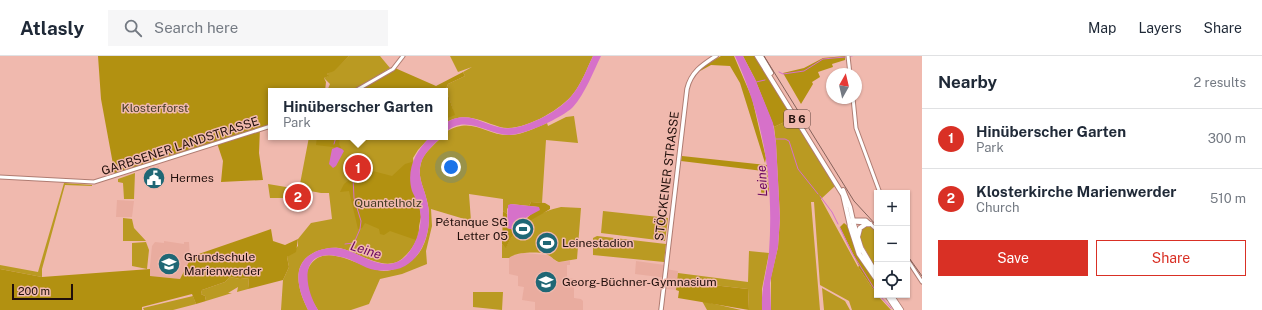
<!DOCTYPE html>
<meta charset="utf-8">
<style>
:root{--surface:#fff;--page:#f6f6f7;--text:#1f2937;--muted:#747a83;--line:#e0e1e3;--accent:#d93025}
body{margin:0;font-family:"Public Sans",sans-serif;background:var(--page);color:var(--text)}
.controls{position:absolute;right:12px;bottom:12px;display:grid;overflow:hidden;border-radius:0px;box-shadow:0 1px 3px #0004}
.controls button{width:36px;height:36px;display:grid;place-items:center;padding:0;border:0;border-bottom:1px solid var(--line);background:var(--surface);color:var(--text);font:20px sans-serif}
.compass{position:absolute;left:826px;top:12px;width:36px;height:36px;border-radius:50%;background:var(--surface);box-shadow:0 1px 3px #0004;rotate:8deg}
.scale{position:absolute;left:12px;bottom:10px;width:61px;box-sizing:border-box;padding-left:4px;border:2px solid #210f0b;border-top:0;font-size:11px;line-height:14px;white-space:nowrap;color:#210f0b;-webkit-text-stroke:3px #f0b9ae;paint-order:stroke}
.you{position:absolute;left:451px;top:111px;width:14px;height:14px;margin:-10px;border:3px solid #fff;border-radius:50%;background:#1a73e8;box-shadow:0 0 0 6px #1a73e833}
.badge{display:grid;place-items:center;width:26px;height:26px;border-radius:50%;background:var(--accent);color:#fff;font-size:13px;font-weight:700}
.pin{position:absolute;translate:-50% -50%;border:2px solid #fff;box-shadow:0 1px 4px #0006}
.popup{position:absolute;left:268px;top:32px;width:180px;height:52px;box-sizing:border-box;display:grid;place-content:center;border-radius:0px;background:var(--surface);filter:drop-shadow(0 1px 3px #0005);font-size:13px;white-space:nowrap;color:var(--muted)}
.popup b{font-size:15px;color:var(--text)}
.popup::after{content:'';position:absolute;left:50%;top:100%;margin-left:-8px;border:8px solid transparent;border-top-color:var(--surface)}
.list{margin:0;padding:0;list-style:none}
h2{display:flex;justify-content:space-between;align-items:center;height:52px;margin:0;padding:0 16px;font-size:17px}
h2 small{font-size:13px;font-weight:400;color:var(--muted)}
.list li{display:grid;grid-template-columns:26px 1fr auto;gap:12px;align-items:center;box-sizing:border-box;height:60px;padding:0 16px;border-top:1px solid var(--line)}
.list b{display:block;font-size:15px;white-space:nowrap}
.list p{margin:0;font-size:13px;white-space:nowrap;color:var(--muted)}
.list em{font-size:13px;font-style:normal;color:var(--muted)}
.actions{display:flex;gap:8px;padding:12px 16px}
.actions a{flex:1;padding:9px 0;border:1px solid var(--accent);border-radius:0px;text-align:center;font-size:14px;color:var(--accent)}
.actions .main{background:var(--accent);color:#fff}
.icon{flex:none;width:22px;height:22px;fill:none;stroke:currentColor;stroke-width:2;stroke-linecap:round;stroke-linejoin:round}
.map{position:relative;flex:none;width:922px;height:254px;overflow:hidden}
header{display:flex;align-items:center;gap:24px;box-sizing:border-box;height:56px;padding:0 20px;background:var(--surface);border-bottom:1px solid var(--line)}
header strong{font-size:19px}
nav{display:flex;gap:22px;margin-inline-start:auto;font-size:14px}
.search{width:280px;height:36px;background:var(--page);display:flex;align-items:center;gap:10px;box-sizing:border-box;padding:0 14px;border-radius:0px;color:var(--muted);font-size:15px}
main{display:flex}
aside{flex:1;background:var(--surface)}
.map>svg:first-child{display:block}
.built{fill:#e9ac9f}
.green{fill:#ba9a22}
.forest{fill:#b29111}
.water{fill:#d671c9}
.lines{fill:none;stroke-linecap:round;stroke-linejoin:round}
.stream{stroke:#d671c9;stroke-width:1}
.tertiary-casing{stroke:#af7c72;stroke-width:5}
.secondary-casing{stroke:#af7c72;stroke-width:5.5}
.primary-casing{stroke:#af7c72;stroke-width:6}
.trunk-casing{stroke:#af7c72;stroke-width:6}
.tertiary{stroke:#fff;stroke-width:3}
.secondary{stroke:#fff;stroke-width:3.5}
.primary{stroke:#fff;stroke-width:4}
.trunk{stroke:#fff;stroke-width:4.5}
.tram{stroke:#85615a;stroke-width:1}
.labels{text-anchor:middle;dominant-baseline:central;stroke-width:3;stroke-linejoin:round;paint-order:stroke}
.shield{fill:#f0b9ae;stroke:#5f423c;stroke-width:1}
.shield-label{font-size:11px;font-weight:bold;fill:#210f0b}
.park-label{font-size:12px;fill:#443c24;stroke:#f0b9ae}
.street-label{font-size:12px;fill:#210f0b;stroke:#f0b9ae}
.poi-label{font-size:12px;fill:#210f0b;stroke:#f0b9ae;text-anchor:start}
.water-label{font-size:13px;font-style:italic;fill:#680560;stroke:#f0b9ae}
</style>
<header>
<strong>Atlasly</strong>
<div class="search"><svg class="icon" aria-label="search" viewBox="0 0 24 24"><circle cx="10" cy="10" r="6"/><path d="M15 15l6 6"/></svg>Search here</div>
<nav><a>Map</a><a>Layers</a><a>Share</a></nav>
</header>
<main>
<div class="map">
<svg width="922" height="254" viewBox="0 0 922 254">
<rect width="100%" height="100%" fill="#f0b9ae"/>
<path class="built" d="M 159,110 L 158,126 L 143,126 L 145,114 Z
M 117,144 L 134,145 L 132,161 L 116,161 Z
M 164,185 L 184,188 L 184,186 L 189,186 L 190,204 L 180,223 L 149,220 L 152,190 L 155,186 L 164,187 Z
M 523,197 L 548,199 L 557,206 L 570,205 L 570,209 L 567,209 L 567,222 L 574,223 L 574,242 L 581,243 L 583,245 L 583,254 L 535,254 L 535,246 L 522,244 L 524,231 L 518,230 L 518,220 L 509,218 L 509,201 Z
M 636,205 L 665,209 L 665,213 L 678,215 L 676,234 L 666,233 L 667,222 L 635,218 Z"/>
<path class="green" d="M 349,0 L 380,0 L 390,12 L 352,35 L 327,35 L 330,28 L 324,22 L 328,20 L 327,18 L 334,14 Z
M 450,0 L 593,0 C 587,12 582,27 573,38 C 561,54 521,77 500,71 C 479,65 466,55 445,67 L 445,40 L 453,54 L 446,33 L 448,28 L 465,20 L 463,16 L 472,11 L 458,16 Z
M 574,60 L 578,87 L 546,84 L 542,147 L 531,146 L 529,150 L 511,148 L 507,153 L 507,158 L 503,155 L 503,143 L 469,138 L 471,165 L 431,153 L 432,170 L 426,195 L 427,208 L 402,218 L 380,223 L 369,248 L 351,254 L 318,254 C 311,243 301,224 309,211 C 325,183 362,214 384,215 C 394,215 403,209 412,204 C 428,193 432,162 427,145 C 424,131 417,122 421,107 C 423,97 435,88 442,81 L 445,81 L 447,75 C 474,60 485,80 511,79 C 524,78 535,72 547,67 L 548,70 L 566,61 Z
M 793,62 L 835,130 L 821,143 L 858,211 L 877,239 L 891,254 L 852,254 L 849,245 L 820,229 L 814,146 L 811,146 L 820,254 L 771,254 L 771,221 L 778,191 L 780,162 L 776,87 L 774,71 Z
M 309,81 L 430,81 L 418,94 L 413,102 C 415,123 420,154 419,175 C 418,184 411,195 404,201 C 387,219 357,195 339,192 C 331,191 322,193 315,196 C 290,208 298,234 308,254 L 281,254 L 283,224 L 289,211 L 287,201 L 298,190 L 298,183 L 311,167 L 332,163 L 329,137 L 321,137 L 299,133 Z
M 135,117 L 134,143 L 124,143 L 123,127 L 118,126 L 118,123 Z
M 64,127 L 92,129 L 92,130 L 65,129 L 42,213 L 42,221 L 0,213 L 0,209 L 38,216 Z
M 268,128 L 298,133 L 298,139 L 293,139 L 293,142 L 270,142 Z
M 561,151 L 581,152 L 577,203 L 559,206 C 555,205 552,201 548,199 C 540,195 515,196 509,202 L 502,202 L 502,188 L 506,191 C 516,168 539,156 561,151 Z
M 603,155 L 668,162 L 665,185 L 601,177 Z
M 123,162 L 132,163 L 134,172 L 146,185 L 123,185 Z
M 863,170 L 870,170 L 877,176 L 877,215 L 860,184 L 859,180 Z
M 597,180 L 666,188 L 664,206 L 593,199 L 593,182 Z
M 146,186 L 149,194 L 147,213 L 132,210 L 132,187 Z
M 749,195 L 769,197 L 762,233 L 762,254 L 749,254 L 748,233 L 677,225 L 678,217 L 748,226 Z
M 230,221 L 240,223 L 249,222 L 248,233 L 237,236 L 238,231 L 228,237 L 232,237 L 206,245 L 205,240 L 201,238 L 202,234 L 225,226 Z
M 822,232 L 845,245 L 850,254 L 824,254 Z
M 473,236 L 503,236 L 502,254 L 473,251 Z
M 193,240 L 196,248 L 173,254 L 144,254 L 143,252 Z
M 702,245 L 741,254 L 707,254 Z"/>
<path class="forest" d="M 98,0 L 349,0 L 334,15 L 327,18 L 329,20 L 324,22 L 326,26 L 325,35 L 271,35 L 271,69 L 260,72 L 259,97 L 263,124 L 221,126 L 223,105 L 217,87 L 115,119 L 101,43 Z
M 721,0 L 734,0 L 752,42 L 766,102 L 765,107 L 740,27 L 730,10 L 711,9 L 700,15 L 701,12 Z
M 743,0 L 755,0 L 793,62 L 774,71 L 755,23 Z
M 845,0 L 845,4 L 832,8 L 833,11 L 818,16 L 820,21 L 812,26 L 813,28 L 801,48 L 783,17 L 804,12 L 823,2 Z
M 395,12 L 436,30 L 463,16 L 465,20 L 448,28 L 446,33 L 455,59 L 445,63 L 445,35 L 358,35 Z
M 317,81 L 340,81 L 339,88 L 341,92 L 316,89 Z
M 682,100 L 767,109 L 769,135 L 767,137 L 761,137 L 763,115 L 681,105 Z
M 412,106 L 411,128 L 420,153 L 421,161 L 416,184 L 390,175 L 384,179 L 380,178 L 379,173 L 365,167 L 362,172 L 358,173 L 349,135 L 340,136 L 344,128 L 349,124 L 350,120 L 365,113 L 392,120 L 405,108 Z
M 531,146 L 545,147 L 550,150 L 550,153 C 531,165 515,170 506,192 L 502,188 L 503,155 L 507,158 L 507,172 L 514,174 L 539,151 L 529,150 Z
M 844,167 L 849,171 L 860,203 L 877,228 L 877,239 L 858,211 L 859,210 L 840,171 Z
M 271,173 L 273,185 L 285,189 L 298,183 L 296,196 L 287,201 L 289,211 L 283,224 L 248,233 L 249,222 L 240,223 L 230,221 L 225,226 L 202,234 L 201,238 L 205,240 L 206,245 L 196,248 L 192,238 L 142,251 L 142,254 L 0,254 L 0,213 L 42,221 L 150,213 L 150,220 L 180,223 L 190,204 L 190,201 Z
M 677,225 L 748,233 L 749,254 L 678,242 L 679,235 L 676,234 Z"/>
<path class="water" d="M 593,0 L 601,0 C 593,16 585,38 573,51 C 562,62 524,79 509,79 C 487,78 464,57 445,77 L 445,67 C 468,53 481,68 503,72 C 523,75 562,54 573,38 C 582,27 587,12 593,0 Z
M 735,0 L 743,0 L 755,23 L 773,67 L 776,87 L 780,162 L 778,191 L 770,227 L 771,254 L 762,254 L 762,251 C 761,232 767,215 769,196 C 774,126 764,64 735,0 Z
M 430,81 L 442,81 C 434,88 424,97 421,107 C 417,122 424,131 427,145 C 433,167 426,198 405,210 C 396,215 385,215 375,214 C 363,212 353,203 341,201 C 299,191 303,229 318,254 L 308,254 C 298,234 290,208 315,196 C 321,193 331,191 338,192 C 358,194 380,217 401,204 C 415,195 423,170 420,155 C 419,148 415,142 412,135 C 406,114 415,96 430,81 Z
M 337,91 L 342,93 L 344,95 L 336,110 L 333,112 L 329,108 L 332,93 Z
M 511,148 L 539,151 L 540,154 L 527,161 L 514,174 L 507,172 L 508,149 Z"/>
<g class="lines">
<path class="stream" d="M 851,0 L 852,0
M 779,16 L 783,18 L 804,15 L 823,3 L 845,1
M 756,26 L 765,24
M 776,83 L 785,83 L 789,85 L 798,113 L 818,138
M 334,88 L 336,81
M 820,140 L 832,156 L 838,168
M 840,172 L 852,197 L 877,237
M 345,188 L 354,187 L 360,173 L 361,165 L 354,142 L 353,121 L 345,112 L 358,102
M 879,239 L 891,252"/>
<g class="tertiary-casing">
<path id="tertiary" d="M 848,0 L 850,18
M 355,35 L 393,13 L 403,0
M 853,42 L 856,72 L 880,137
M 0,121 L 94,126 L 271,70
M 851,164 L 866,164 L 877,174
M 852,166 L 868,167
M 907,203 L 922,226"/>
</g>
<g class="secondary-casing">
<path id="secondary" d="M 661,254 L 687,33 C 691,16 702,9 716,0"/>
</g>
<g class="primary-casing">
<path id="primary" d="M 757,0 L 843,139 L 850,170
M 761,0 L 771,17
M 843,134 L 850,151 L 854,169"/>
</g>
<g class="trunk-casing">
<path id="trunk" d="M 854,169 L 861,192 L 877,219
M 850,170 L 859,198 L 877,224
M 858,180 L 860,172 L 866,168 L 870,168
M 887,239 L 897,254
M 891,239 L 901,254"/>
</g>
<use href="#tertiary" class="tertiary"/>
<use href="#secondary" class="secondary"/>
<use href="#primary" class="primary"/>
<use href="#trunk" class="trunk"/>
<path class="tram" d="M 764,0 L 854,145 L 877,170
M 907,199 L 922,220"/>
</g>
<defs>
<g id="civic-disc" transform="scale(1.15)"><circle r="9.5" fill="#1f6775" stroke="#f0b9ae"/><path d="M-.6-6.5H3V-4.5H.6V-3L4-1V1h2V6H-6V1h2V-1L-.6-3ZM-1.2 2.5V6h2.4V2.5Z" fill="#fff"/></g>
<g id="stadium-disc" transform="scale(1.15)"><circle r="9.5" fill="#1f6775" stroke="#f0b9ae"/><path d="M0-5a6.5 5 0 1 0 0 10a6.5 5 0 1 0 0-10ZM-3.5-1.8h7v3.6h-7Z" fill="#fff"/></g>
<g id="school-disc" transform="scale(1.15)"><circle r="9.5" fill="#1f6775" stroke="#f0b9ae"/><path d="M0-5L7-2L0 1L-7-2ZM-4 1L0 2.5L4 1V4Q0 6-4 4Z" fill="#fff"/></g>
</defs>
<g fill-rule="evenodd">
<use href="#civic-disc" x="154" y="122"/>
<use href="#stadium-disc" x="523" y="173"/>
<use href="#stadium-disc" x="547" y="187"/>
<use href="#school-disc" x="169" y="208"/>
<use href="#school-disc" x="546" y="226"/>
</g>
<g class="labels">
<rect class="shield" x="784" y="54" width="26" height="18" rx="3"/>
<g class="shield-label">
<text x="797" y="63">B 6</text>
</g>
<g class="park-label">
<text x="155" y="52">Klosterforst</text>
<text x="388" y="147">Quantelholz</text>
</g>
<g class="street-label">
<text transform="translate(180 90) rotate(-18)">GARBSENER LANDSTRASSE</text>
<text transform="translate(667 120) rotate(-83)">STÖCKENER STRASSE</text>
</g>
<g class="poi-label">
<text x="170" y="122">Hermes</text>
<text x="508" y="166" text-anchor="end">Pétanque SG<tspan x="508" dy="14">Letter 05</tspan></text>
<text x="562" y="187">Leinestadion</text>
<text x="184" y="201">Grundschule<tspan x="184" dy="14">Marienwerder</tspan></text>
<text x="562" y="226">Georg-Büchner-Gymnasium</text>
</g>
<g class="water-label">
<text transform="translate(762 125) rotate(-93)">Leine</text>
<text transform="translate(366 194) rotate(18)">Leine</text>
</g>
</g>
</svg>
<div class="controls">
<button>+</button>
<button>−</button>
<button><svg class="icon" aria-label="locate" viewBox="0 0 24 24"><circle cx="12" cy="12" r="6"/><path d="M12 2v4M12 18v4M2 12h4M18 12h4"/></svg></button>
</div>
<svg class="compass" viewBox="-18 -18 36 36"><path d="M0-13l5 13h-10z" fill="#e53935"/><path d="M0 13l5-13h-10z" fill="#747a83"/></svg>
<div class="scale">200 m</div>
<div class="you"></div>
<div class="pin badge" style="left:358px;top:112px">1</div>
<div class="popup"><b>Hinüberscher Garten</b>Park</div>
<div class="pin badge" style="left:298px;top:141px">2</div>
</div>
<aside>
<h2>Nearby<small>2 results</small></h2>
<ul class="list">
<li><span class="badge">1</span><div><b>Hinüberscher Garten</b><p>Park</p></div><em>300 m</em></li>
<li><span class="badge">2</span><div><b>Klosterkirche Marienwerder</b><p>Church</p></div><em>510 m</em></li>
</ul>
<div class="actions"><a class="main">Save</a><a>Share</a></div>
</aside>
</main>
